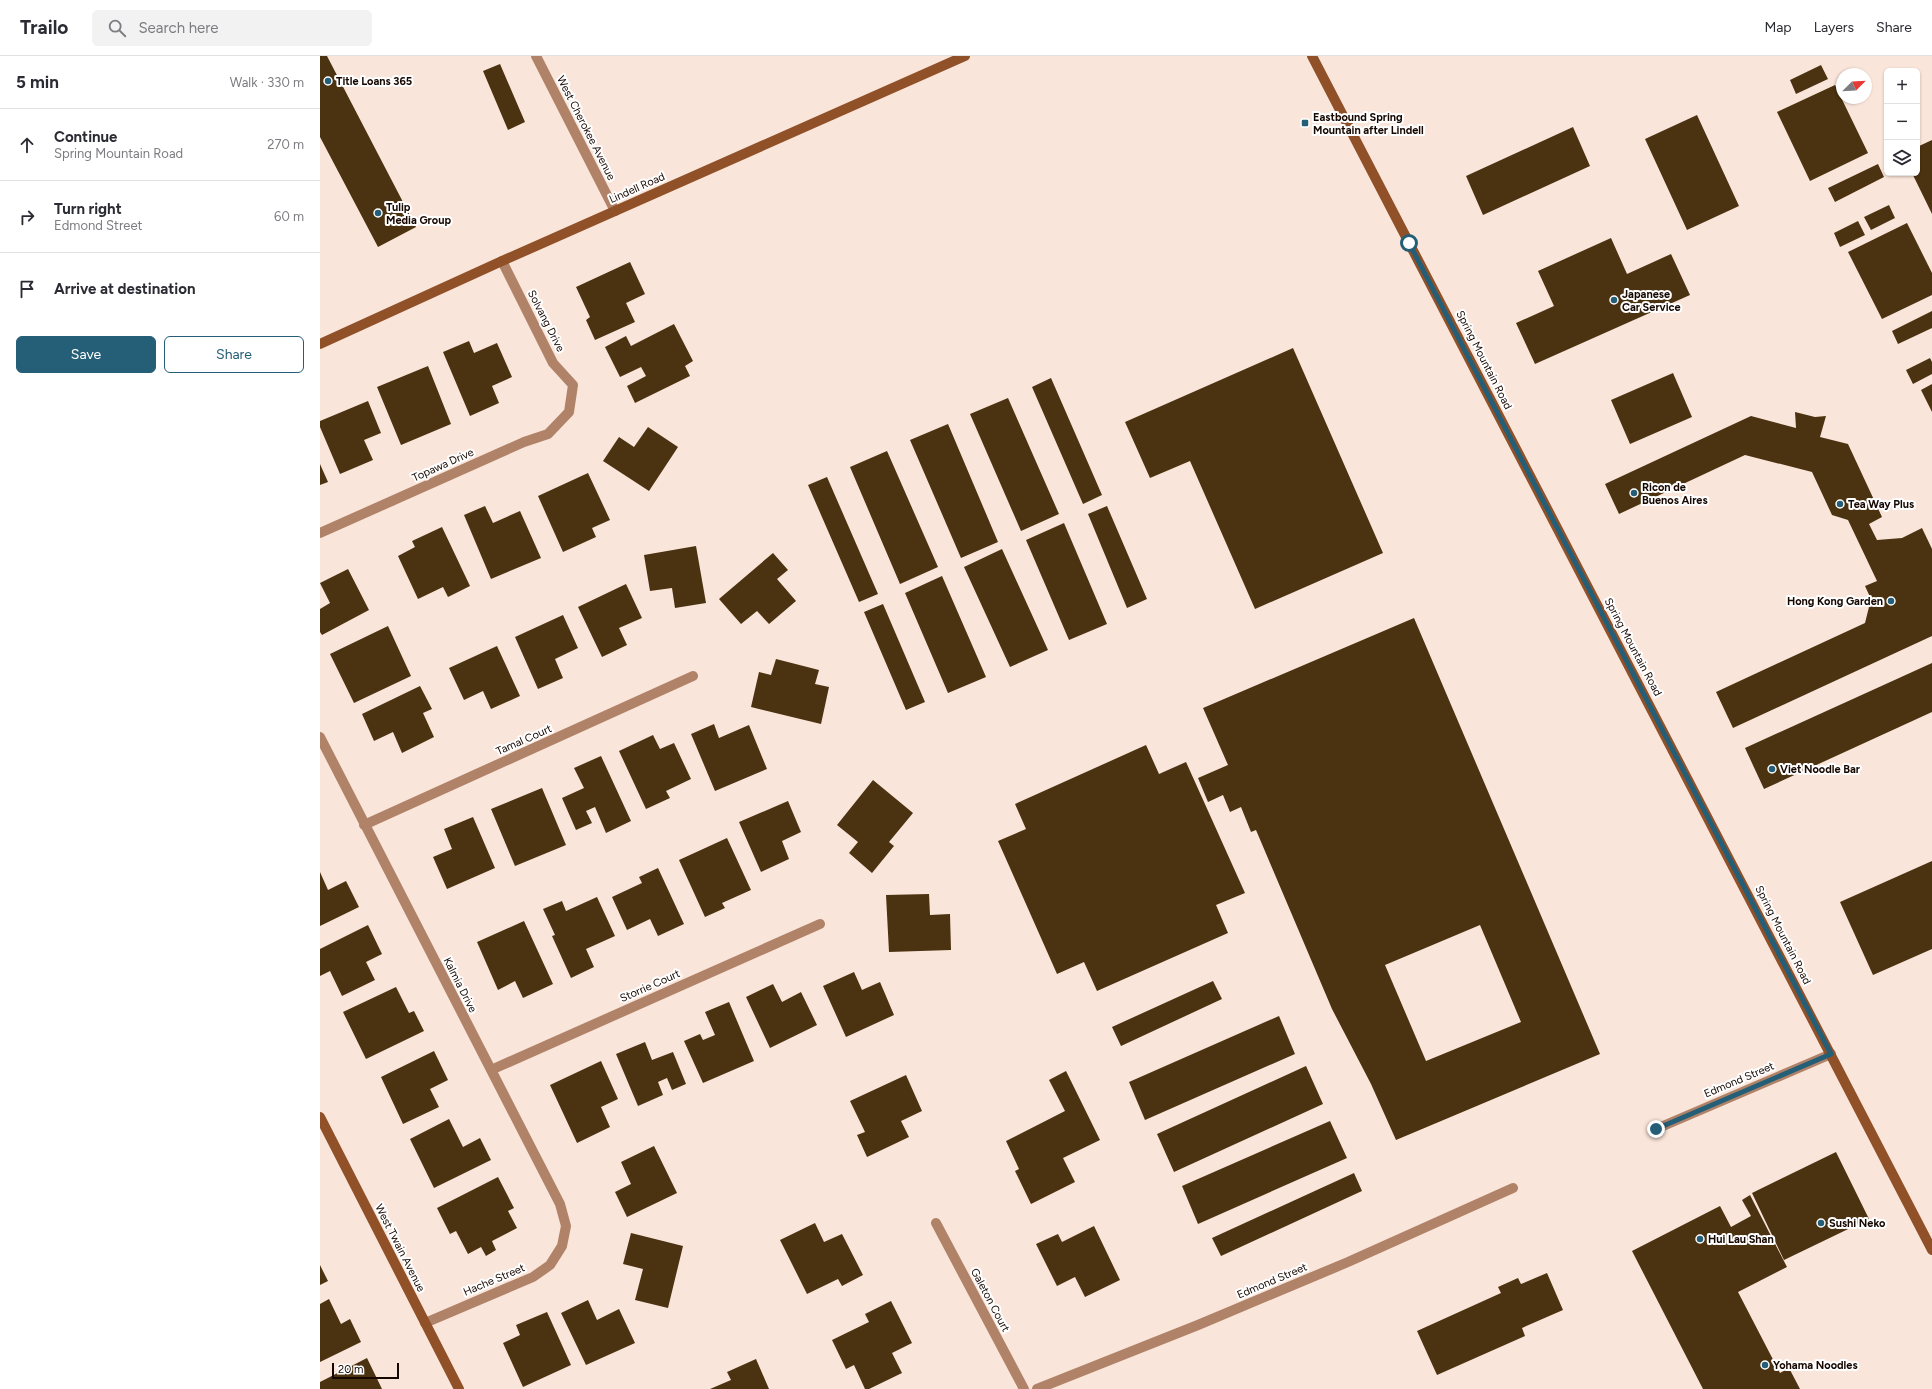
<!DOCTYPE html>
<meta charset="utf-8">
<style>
:root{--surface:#fff;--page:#f2f2f3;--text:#2b2b33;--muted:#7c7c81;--line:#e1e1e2;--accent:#255e77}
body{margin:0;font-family:Figtree,sans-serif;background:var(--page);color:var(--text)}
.controls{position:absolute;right:12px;top:12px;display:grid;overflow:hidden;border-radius:6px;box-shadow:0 1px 3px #0004}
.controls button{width:36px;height:36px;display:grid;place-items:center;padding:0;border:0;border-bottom:1px solid var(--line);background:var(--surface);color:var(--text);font:20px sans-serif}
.compass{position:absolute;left:1516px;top:12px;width:36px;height:36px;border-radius:50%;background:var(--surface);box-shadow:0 1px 3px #0004;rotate:66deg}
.scale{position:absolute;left:12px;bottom:10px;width:67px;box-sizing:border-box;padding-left:4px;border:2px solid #160701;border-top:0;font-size:11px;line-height:14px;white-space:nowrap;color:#160701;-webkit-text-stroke:3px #fff;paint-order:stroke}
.stop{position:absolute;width:12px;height:12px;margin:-9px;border:3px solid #255e77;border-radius:50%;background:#fff}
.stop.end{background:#255e77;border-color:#fff;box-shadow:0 1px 4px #0008}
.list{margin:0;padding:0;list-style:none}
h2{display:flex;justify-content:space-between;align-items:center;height:52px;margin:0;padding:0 16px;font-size:17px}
h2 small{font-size:13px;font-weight:400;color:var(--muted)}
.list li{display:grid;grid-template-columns:26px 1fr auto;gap:12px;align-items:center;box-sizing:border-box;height:72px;padding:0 16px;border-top:1px solid var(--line)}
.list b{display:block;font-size:15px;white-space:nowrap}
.list p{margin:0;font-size:13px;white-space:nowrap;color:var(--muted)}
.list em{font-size:13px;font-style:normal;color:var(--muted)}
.actions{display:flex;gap:8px;padding:12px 16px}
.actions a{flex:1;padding:9px 0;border:1px solid var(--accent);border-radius:6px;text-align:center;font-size:14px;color:var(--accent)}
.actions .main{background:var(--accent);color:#fff}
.icon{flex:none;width:22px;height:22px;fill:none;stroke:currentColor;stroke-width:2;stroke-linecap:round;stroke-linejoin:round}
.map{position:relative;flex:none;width:1612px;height:1333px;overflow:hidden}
header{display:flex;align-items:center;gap:24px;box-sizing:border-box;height:56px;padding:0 20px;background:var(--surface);border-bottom:1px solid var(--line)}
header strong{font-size:19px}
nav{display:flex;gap:22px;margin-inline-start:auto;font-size:14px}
.search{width:280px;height:36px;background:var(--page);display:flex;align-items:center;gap:10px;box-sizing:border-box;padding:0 14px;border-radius:6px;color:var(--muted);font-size:15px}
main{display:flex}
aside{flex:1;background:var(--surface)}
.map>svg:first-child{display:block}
.building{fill:#4b3210;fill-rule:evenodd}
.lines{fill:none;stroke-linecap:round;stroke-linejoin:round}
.street{stroke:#b08369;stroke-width:10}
.secondary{stroke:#905028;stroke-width:10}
.route{stroke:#255e77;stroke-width:5}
.poi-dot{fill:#255e77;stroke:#fff;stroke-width:1.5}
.labels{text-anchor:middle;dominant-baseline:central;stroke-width:4;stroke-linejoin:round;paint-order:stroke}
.poi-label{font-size:11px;font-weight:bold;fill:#160701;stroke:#fff;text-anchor:start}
.street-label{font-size:11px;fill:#160701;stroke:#fff}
</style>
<header>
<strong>Trailo</strong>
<div class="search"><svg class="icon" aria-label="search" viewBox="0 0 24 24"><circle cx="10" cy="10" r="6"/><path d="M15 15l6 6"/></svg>Search here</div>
<nav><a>Map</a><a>Layers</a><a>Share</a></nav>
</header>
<main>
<aside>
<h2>5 min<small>Walk · 330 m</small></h2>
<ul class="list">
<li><svg class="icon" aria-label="ahead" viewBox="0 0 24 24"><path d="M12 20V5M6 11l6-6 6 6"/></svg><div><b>Continue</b><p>Spring Mountain Road</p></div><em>270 m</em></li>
<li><svg class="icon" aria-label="right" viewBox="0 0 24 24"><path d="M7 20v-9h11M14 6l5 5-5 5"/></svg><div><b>Turn right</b><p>Edmond Street</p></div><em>60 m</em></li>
<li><svg class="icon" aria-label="arrive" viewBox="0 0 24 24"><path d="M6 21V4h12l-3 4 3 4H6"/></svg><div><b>Arrive at destination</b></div></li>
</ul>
<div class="actions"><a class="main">Save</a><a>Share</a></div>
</aside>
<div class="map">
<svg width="1612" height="1333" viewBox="0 0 1612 1333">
<rect width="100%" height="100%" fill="#fae5da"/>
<path class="building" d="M 0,0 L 7,0 L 96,171 L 58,191 L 0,81 Z
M 180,8 L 205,66 L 188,74 L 163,15 Z
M 1501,9 L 1508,23 L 1476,38 L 1470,24 Z
M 1515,29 L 1548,97 L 1490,125 L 1457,56 Z
M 1377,59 L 1419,150 L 1367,174 L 1325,83 Z
M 1253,71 L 1270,110 L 1163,159 L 1146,120 Z
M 1612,84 L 1612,158 L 1592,117 L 1597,117 L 1597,91 Z
M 1558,108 L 1564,121 L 1515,146 L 1508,132 Z
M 1569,149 L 1575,162 L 1551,174 L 1544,161 Z
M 1538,165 L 1545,179 L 1520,191 L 1514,177 Z
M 1587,167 L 1612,217 L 1612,239 L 1562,263 L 1528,196 Z
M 1291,182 L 1307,218 L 1351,198 L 1370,239 L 1215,308 L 1196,267 L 1234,250 L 1218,215 Z
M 310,206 L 325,238 L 306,247 L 315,266 L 275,284 L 266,264 L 270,261 L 256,231 Z
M 1612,255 L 1612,272 L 1578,288 L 1572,275 Z
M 354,268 L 373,305 L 365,310 L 370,320 L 315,347 L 307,330 L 326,320 L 321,311 L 300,321 L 285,291 L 306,280 L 311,290 Z
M 149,285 L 154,297 L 177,287 L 192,321 L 172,330 L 179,347 L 150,360 L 123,296 Z
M 973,292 L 1063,497 L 935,553 L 870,405 L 830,422 L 805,366 Z
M 1610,302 L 1612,306 L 1612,318 L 1593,328 L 1586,314 Z
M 108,310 L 131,368 L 81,389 L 57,331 Z
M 1353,317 L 1372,361 L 1310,388 L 1291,344 Z
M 731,322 L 782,439 L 763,448 L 712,331 Z
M 1612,328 L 1612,356 L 1601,334 Z
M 688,342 L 739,458 L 701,475 L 650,358 Z
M 48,345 L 61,377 L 44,384 L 53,404 L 20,418 L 0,371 L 0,365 Z
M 1475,356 L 1495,361 L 1506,360 L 1500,381 L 1528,388 L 1562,461 L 1549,468 L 1557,484 L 1582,482 L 1602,472 L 1612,493 L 1612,580 L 1413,672 L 1396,636 L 1545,567 L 1551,543 L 1545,530 L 1557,525 L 1528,464 L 1512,459 L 1492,416 L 1425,399 L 1299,458 L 1285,428 L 1431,360 L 1476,372 Z
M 628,368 L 678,486 L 641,502 L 590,384 Z
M 328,371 L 358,391 L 329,435 L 283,405 L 299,381 L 314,391 Z
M 567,395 L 618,511 L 580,528 L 530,411 Z
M 0,408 L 8,426 L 0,429 Z
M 268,417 L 290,464 L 272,472 L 276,481 L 243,496 L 218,440 Z
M 507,421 L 558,538 L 539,546 L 488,429 Z
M 165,450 L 173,467 L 200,455 L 221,502 L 171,523 L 144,459 Z
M 787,450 L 827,543 L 807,552 L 768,458 Z
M 744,467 L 787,568 L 749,584 L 706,484 Z
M 122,471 L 150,530 L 128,541 L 123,531 L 98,543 L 78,500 L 95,491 L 92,485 Z
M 376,490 L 386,547 L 355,552 L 352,532 L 330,535 L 324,499 Z
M 682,493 L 728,594 L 690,611 L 644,511 Z
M 453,497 L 468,514 L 457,523 L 476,545 L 449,568 L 437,555 L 421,568 L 399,543 Z
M 28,513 L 49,554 L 2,579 L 0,576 L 0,553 L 10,547 L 0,527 Z
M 622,520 L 666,621 L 628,637 L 585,537 Z
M 306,528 L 322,562 L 299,572 L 307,589 L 282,601 L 258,551 Z
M 563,548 L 605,646 L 586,654 L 544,556 Z
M 243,559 L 258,592 L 235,603 L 243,622 L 218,633 L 195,581 Z
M 1094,562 L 1280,998 L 1076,1084 L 1051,1028 L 1012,953 L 936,774 L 931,776 L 921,751 L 910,756 L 903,739 L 888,746 L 878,722 L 908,709 L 883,652 ZM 1160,869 L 1201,966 L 1106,1005 L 1065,909 Z
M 68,570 L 91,620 L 34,647 L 10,598 Z
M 177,590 L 200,640 L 171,653 L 163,635 L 144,644 L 129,612 Z
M 456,603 L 499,614 L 495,628 L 509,631 L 501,668 L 431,651 L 439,616 L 451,619 Z
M 1612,607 L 1612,656 L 1444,733 L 1425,692 Z
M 100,630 L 112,653 L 103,657 L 114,681 L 82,697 L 73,676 L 54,685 L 42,658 Z
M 394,668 L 399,682 L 429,669 L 447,713 L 395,735 L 371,678 Z
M 333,679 L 340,693 L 354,687 L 371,723 L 346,735 L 350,742 L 326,753 L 299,695 Z
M 826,689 L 839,718 L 866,706 L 925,837 L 896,849 L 908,877 L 777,935 L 764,906 L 737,918 L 678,785 L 706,773 L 695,748 Z
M 281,700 L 311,765 L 286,777 L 275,751 L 266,755 L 272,767 L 256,774 L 242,742 L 264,732 L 254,712 Z
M 553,724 L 593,757 L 569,786 L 574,790 L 552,817 L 529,797 L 538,786 L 517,769 Z
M 222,732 L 246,789 L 195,810 L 171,753 Z
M 468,745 L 481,776 L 462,785 L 469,803 L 441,816 L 419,766 Z
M 153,761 L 175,812 L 127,833 L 113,801 L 132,793 L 124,773 Z
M 407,782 L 431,834 L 402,847 L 405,852 L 385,861 L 359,804 Z
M 1612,805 L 1612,893 L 1553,919 L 1520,846 Z
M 338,812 L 364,868 L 338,880 L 330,863 L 307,874 L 292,841 L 322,827 L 319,821 Z
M 0,816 L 8,834 L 26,825 L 39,851 L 0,870 Z
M 609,838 L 610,859 L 630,858 L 631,894 L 569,896 L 566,839 Z
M 277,841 L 295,880 L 266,893 L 274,911 L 251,922 L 232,880 L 235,879 L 223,853 L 242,845 L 246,855 Z
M 204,865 L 233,928 L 203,942 L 195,925 L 178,934 L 157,886 Z
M 48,869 L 62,898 L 46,906 L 55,924 L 22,940 L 10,915 L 0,920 L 0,893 Z
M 534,916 L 542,934 L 560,926 L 574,959 L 526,981 L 503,930 Z
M 893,925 L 902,943 L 801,990 L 792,971 Z
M 453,928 L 462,946 L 481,936 L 497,969 L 450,992 L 426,941 Z
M 76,931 L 89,957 L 94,955 L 104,975 L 46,1003 L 23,956 Z
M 409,946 L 434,1005 L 383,1027 L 364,985 L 380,978 L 383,984 L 395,979 L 385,956 Z
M 959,960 L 975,998 L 825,1064 L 809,1026 Z
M 325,986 L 332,1004 L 353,996 L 366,1028 L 352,1034 L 347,1022 L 338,1026 L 343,1039 L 318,1050 L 296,998 Z
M 114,995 L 128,1024 L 110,1033 L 119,1051 L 83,1068 L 61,1021 Z
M 281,1005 L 298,1043 L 281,1051 L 290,1071 L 257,1087 L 230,1029 Z
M 986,1010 L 1003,1048 L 854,1116 L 837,1078 Z
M 746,1015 L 780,1084 L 743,1102 L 755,1126 L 711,1148 L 695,1115 L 699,1113 L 686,1085 L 745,1055 L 729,1024 Z
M 586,1019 L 602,1055 L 581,1065 L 589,1081 L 547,1101 L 537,1079 L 545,1076 L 530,1045 Z
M 129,1063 L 143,1091 L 160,1082 L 171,1104 L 114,1132 L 90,1083 Z
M 1010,1065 L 1027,1102 L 878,1168 L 862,1130 Z
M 334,1090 L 357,1137 L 307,1161 L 295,1136 L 311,1128 L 301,1106 Z
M 1516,1096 L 1549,1163 L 1464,1204 L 1432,1137 Z
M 1034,1117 L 1042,1135 L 901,1200 L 892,1182 Z
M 178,1121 L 194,1152 L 188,1155 L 197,1172 L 172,1185 L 176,1194 L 166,1200 L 161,1191 L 148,1198 L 136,1175 L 130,1178 L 117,1152 Z
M 1430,1139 L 1467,1211 L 1418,1236 L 1460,1317 L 1469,1312 L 1480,1333 L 1383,1333 L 1312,1195 L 1400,1150 L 1411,1171 L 1431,1160 L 1422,1144 Z
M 495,1167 L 504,1186 L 522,1178 L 543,1219 L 522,1230 L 518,1223 L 487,1238 L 460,1184 Z
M 774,1170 L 800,1224 L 765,1241 L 755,1221 L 737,1230 L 716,1188 L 738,1178 L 742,1186 Z
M 311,1177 L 363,1190 L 348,1252 L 315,1244 L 323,1213 L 303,1208 Z
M 0,1209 L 8,1225 L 0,1229 Z
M 1227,1217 L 1243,1254 L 1202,1272 L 1205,1280 L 1117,1319 L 1097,1275 L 1181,1237 L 1178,1231 L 1198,1222 L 1201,1228 Z
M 9,1243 L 21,1268 L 30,1263 L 41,1286 L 0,1306 L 0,1248 Z
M 268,1244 L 277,1264 L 299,1253 L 315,1287 L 266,1309 L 241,1257 Z
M 571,1245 L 592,1287 L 572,1297 L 582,1317 L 549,1333 L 545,1333 L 534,1309 L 526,1313 L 512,1284 L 549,1266 L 545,1258 Z
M 227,1256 L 251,1309 L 203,1331 L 183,1287 L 200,1279 L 196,1269 Z
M 47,1302 L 62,1333 L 0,1333 L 0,1326 Z
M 436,1303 L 449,1333 L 390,1333 L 411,1324 L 407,1316 Z"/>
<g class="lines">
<path class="street" d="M 216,0 L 295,155
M 0,477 L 204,386 L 228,378 L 249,356 L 253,329 L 233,307 L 182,205
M 0,681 L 240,1148 L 246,1170 L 242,1190 L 230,1209 L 213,1221 L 105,1267
M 44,769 L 373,620
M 171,1014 L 500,868
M 1336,1073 L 1511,998
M 616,1167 L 704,1333
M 717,1333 L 878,1269 L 1028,1206 L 1193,1132"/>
<path class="secondary" d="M 992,0 L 1612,1194
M 0,288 L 182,205 L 645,0
M 0,1061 L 139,1333"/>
</g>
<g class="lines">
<path class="route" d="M 1089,187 L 1511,998 L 1336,1073"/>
</g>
<g class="poi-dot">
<circle cx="8" cy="25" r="4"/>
<rect x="981" y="63" width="8" height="8" rx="2"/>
<circle cx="58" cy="157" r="4"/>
<circle cx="1294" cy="244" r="4"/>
<circle cx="1314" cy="437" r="4"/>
<circle cx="1520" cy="448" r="4"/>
<circle cx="1571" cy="545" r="4"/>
<circle cx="1452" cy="713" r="4"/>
<circle cx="1501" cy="1167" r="4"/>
<circle cx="1380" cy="1183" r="4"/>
<circle cx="1445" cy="1309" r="4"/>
</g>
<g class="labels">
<g class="poi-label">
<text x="16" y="25">Title Loans 365</text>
<text x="993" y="61">Eastbound Spring<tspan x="993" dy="13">Mountain after Lindell</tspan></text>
<text x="66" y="151">Tulip<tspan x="66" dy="13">Media Group</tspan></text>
<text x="1302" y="238">Japanese<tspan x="1302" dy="13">Car Service</tspan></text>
<text x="1322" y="431">Ricon de<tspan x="1322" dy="13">Buenos Aires</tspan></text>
<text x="1528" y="448">Tea Way Plus</text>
<text x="1563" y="545" text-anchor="end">Hong Kong Garden</text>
<text x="1460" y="713">Viet Noodle Bar</text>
<text x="1509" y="1167">Sushi Neko</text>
<text x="1388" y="1183">Hui Lau Shan</text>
<text x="1453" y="1309">Yohama Noodles</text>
</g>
<g class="street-label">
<text transform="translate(266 72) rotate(63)">West Cherokee Avenue</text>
<text transform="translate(317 132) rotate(-24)">Lindell Road</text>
<text transform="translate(226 265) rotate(63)">Solvang Drive</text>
<text transform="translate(1164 304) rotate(63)">Spring Mountain Road</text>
<text transform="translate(123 409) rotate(-24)">Topawa Drive</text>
<text transform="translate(1313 591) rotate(62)">Spring Mountain Road</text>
<text transform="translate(204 684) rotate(-24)">Tamal Court</text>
<text transform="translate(1463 879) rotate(63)">Spring Mountain Road</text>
<text transform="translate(140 929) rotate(63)">Kalmia Drive</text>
<text transform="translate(330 930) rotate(-24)">Storrie Court</text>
<text transform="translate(1419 1024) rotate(-23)">Edmond Street</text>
<text transform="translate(80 1192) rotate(63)">West Twain Avenue</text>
<text transform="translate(174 1224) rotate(-23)">Hache Street</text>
<text transform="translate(952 1225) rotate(-23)">Edmond Street</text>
<text transform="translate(670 1244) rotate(62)">Galeton Court</text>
</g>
</g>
</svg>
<div class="controls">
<button>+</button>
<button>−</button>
<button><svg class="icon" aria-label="layers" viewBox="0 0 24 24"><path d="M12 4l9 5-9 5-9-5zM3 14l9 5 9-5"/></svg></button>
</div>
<svg class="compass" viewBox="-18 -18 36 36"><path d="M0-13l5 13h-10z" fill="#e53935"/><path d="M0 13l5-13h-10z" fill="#7c7c81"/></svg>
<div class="scale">20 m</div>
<div class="stop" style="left:1089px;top:187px"></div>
<div class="stop end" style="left:1336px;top:1073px"></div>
</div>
</main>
